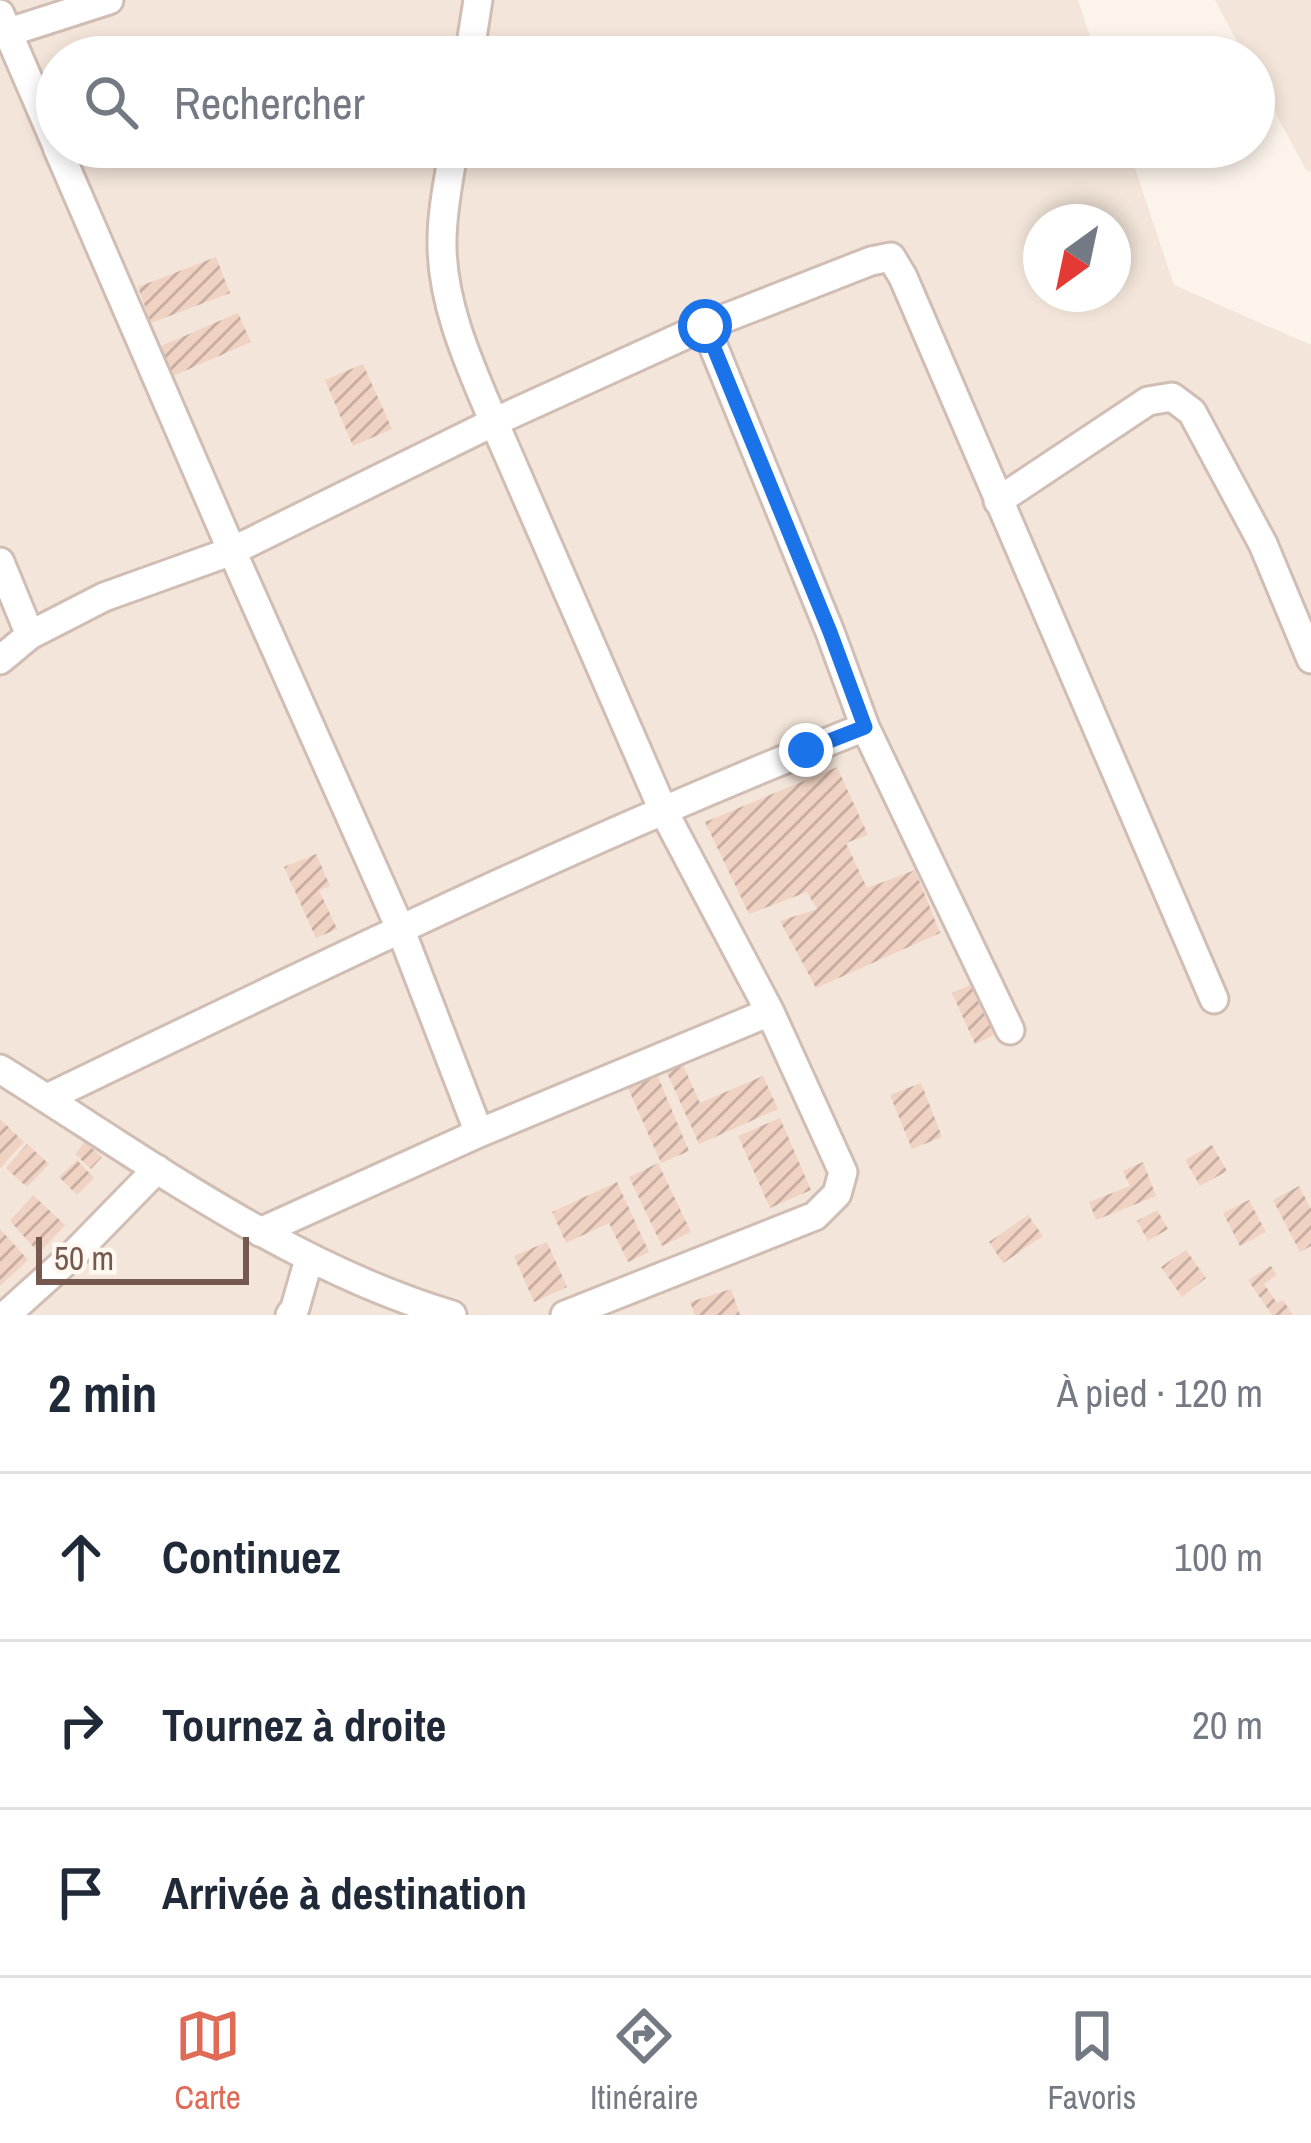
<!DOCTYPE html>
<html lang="fr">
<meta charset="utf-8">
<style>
:root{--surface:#fff;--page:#f6f6f7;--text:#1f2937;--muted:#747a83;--line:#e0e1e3;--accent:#df6a56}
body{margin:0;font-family:"Archivo Narrow",sans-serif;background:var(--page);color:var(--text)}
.compass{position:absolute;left:1023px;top:204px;width:108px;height:108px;border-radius:50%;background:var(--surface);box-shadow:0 6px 18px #0003;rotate:213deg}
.scale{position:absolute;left:36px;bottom:30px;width:213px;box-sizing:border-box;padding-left:12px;border:6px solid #76594e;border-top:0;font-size:33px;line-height:42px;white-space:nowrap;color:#76594e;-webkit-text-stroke:9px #fef8f1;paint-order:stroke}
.stop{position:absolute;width:36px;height:36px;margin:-27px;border:9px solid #1a73e8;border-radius:50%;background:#fff}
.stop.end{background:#1a73e8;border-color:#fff;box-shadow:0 3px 12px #0008}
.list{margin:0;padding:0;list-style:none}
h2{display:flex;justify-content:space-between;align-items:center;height:156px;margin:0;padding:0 48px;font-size:51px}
h2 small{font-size:39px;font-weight:400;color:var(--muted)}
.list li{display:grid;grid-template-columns:78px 1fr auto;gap:36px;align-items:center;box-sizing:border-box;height:168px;padding:0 48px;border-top:3px solid var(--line)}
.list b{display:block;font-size:45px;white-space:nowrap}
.list em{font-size:39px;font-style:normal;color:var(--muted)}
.icon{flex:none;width:66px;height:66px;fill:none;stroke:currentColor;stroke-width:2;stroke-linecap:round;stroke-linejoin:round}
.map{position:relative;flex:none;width:1311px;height:1315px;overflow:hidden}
.search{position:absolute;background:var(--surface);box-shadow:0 6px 18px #0003;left:36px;right:36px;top:36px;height:132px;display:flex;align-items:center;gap:30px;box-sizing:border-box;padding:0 42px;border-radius:66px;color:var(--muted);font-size:45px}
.sheet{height:660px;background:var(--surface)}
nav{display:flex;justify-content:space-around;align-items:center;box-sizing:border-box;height:168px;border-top:3px solid var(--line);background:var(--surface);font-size:33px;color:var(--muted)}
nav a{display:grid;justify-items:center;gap:6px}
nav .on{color:var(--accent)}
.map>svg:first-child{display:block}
.residential{fill:#f3e5d9;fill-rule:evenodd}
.building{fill:url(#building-hatch)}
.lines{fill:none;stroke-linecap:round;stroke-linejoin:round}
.minor-casing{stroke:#d0bdb3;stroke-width:33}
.minor{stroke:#fff;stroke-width:27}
.route{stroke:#1a73e8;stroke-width:15}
</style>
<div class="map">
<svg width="1311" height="1315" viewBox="0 0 1311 1315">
<defs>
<pattern id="building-hatch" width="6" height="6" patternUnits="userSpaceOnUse" patternTransform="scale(3)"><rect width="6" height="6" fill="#f0d2c3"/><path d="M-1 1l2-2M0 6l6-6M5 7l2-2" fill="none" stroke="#c7ada1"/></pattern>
</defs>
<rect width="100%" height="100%" fill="#fcf4eb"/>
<path class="residential" d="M 0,0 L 1078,0 L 1097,57 L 57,57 L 57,147 L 1128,147 L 1174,285 L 1311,345 L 1311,1315 L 0,1315 ZM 1041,222 L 1113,222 L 1113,294 L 1041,294 Z
M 1215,0 L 1311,0 L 1311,172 L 1306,170 L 1254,73 L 1254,57 L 1245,57 Z"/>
<path class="building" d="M 216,257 L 230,293 L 151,323 L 138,287 Z
M 238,313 L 251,342 L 173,376 L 161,346 Z
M 363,364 L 392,429 L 353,446 L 325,380 Z
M 837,767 L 868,835 L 846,843 L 867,888 L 915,870 L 940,933 L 816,988 L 780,921 L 817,909 L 807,892 L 749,914 L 705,822 Z
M 316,854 L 330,886 L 319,890 L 337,929 L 316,938 L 284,867 Z
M 970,985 L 994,1035 L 975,1044 L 952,993 Z
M 683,1065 L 700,1103 L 763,1076 L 778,1109 L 699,1144 L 667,1073 Z
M 656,1072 L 689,1151 L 661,1163 L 628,1088 Z
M 921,1083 L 942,1137 L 912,1149 L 890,1095 Z
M 780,1118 L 811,1190 L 770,1208 L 738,1136 Z
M 0,1119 L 24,1142 L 0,1168 Z
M 85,1142 L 102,1157 L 91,1169 L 75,1154 Z
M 27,1144 L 49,1164 L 27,1187 L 6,1168 Z
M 1212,1145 L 1227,1171 L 1200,1186 L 1185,1160 Z
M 77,1160 L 94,1178 L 77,1195 L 59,1177 Z
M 1143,1162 L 1156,1196 L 1096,1220 L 1089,1202 L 1130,1186 L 1123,1171 Z
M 658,1163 L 691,1232 L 662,1246 L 629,1177 Z
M 617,1182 L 649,1252 L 628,1262 L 609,1223 L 566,1243 L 552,1212 Z
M 1299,1186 L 1311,1209 L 1311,1246 L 1300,1252 L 1273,1200 Z
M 33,1195 L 65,1225 L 39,1253 L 10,1221 Z
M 1249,1200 L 1266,1232 L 1240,1246 L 1223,1213 Z
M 1157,1210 L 1168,1229 L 1148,1241 L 1137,1221 Z
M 1028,1215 L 1043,1236 L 1003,1263 L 989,1242 Z
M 0,1229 L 28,1260 L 0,1286 Z
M 547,1242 L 567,1287 L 534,1302 L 514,1256 Z
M 1186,1250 L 1206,1278 L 1182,1297 L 1161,1267 Z
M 1271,1266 L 1277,1275 L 1264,1284 L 1277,1303 L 1283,1300 L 1293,1315 L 1272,1315 L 1248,1280 Z
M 731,1289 L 740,1315 L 695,1315 L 690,1302 Z"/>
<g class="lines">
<g class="minor-casing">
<path id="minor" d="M 0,14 L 57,146
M 0,35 L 109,0
M 469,57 L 478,0
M 57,147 L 232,551 L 400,928 L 479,1133 L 260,1232
M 705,326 L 871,261 L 891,257 L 903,277 L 1214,999
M 998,501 L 1148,401 L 1172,397 L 1192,412 L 1263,544 L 1311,659
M 0,562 L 30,635
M 0,660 L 30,635 L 104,597 L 232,551 L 494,422 C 470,366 441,303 442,241 C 442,210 449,178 454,147
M 865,727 L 1010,1030
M 0,1069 C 146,1160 286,1265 452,1315
M 47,1098 C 317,968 586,837 865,727 L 830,632 L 705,326 L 494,422 L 663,810 L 770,1012 L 479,1133
M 6,1315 L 76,1252 L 157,1169
M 290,1315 L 295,1308 L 309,1259
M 565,1315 L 815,1216 L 837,1194 L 843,1172 L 770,1012"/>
</g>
<use href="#minor" class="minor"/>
</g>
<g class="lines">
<path class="route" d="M 705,326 L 830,632 L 865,727 L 806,750"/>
</g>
</svg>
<svg class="compass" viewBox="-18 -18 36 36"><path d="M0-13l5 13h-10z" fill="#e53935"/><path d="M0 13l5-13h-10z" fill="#747a83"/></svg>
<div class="scale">50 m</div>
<div class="stop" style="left:705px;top:326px"></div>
<div class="stop end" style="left:806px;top:750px"></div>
<div class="search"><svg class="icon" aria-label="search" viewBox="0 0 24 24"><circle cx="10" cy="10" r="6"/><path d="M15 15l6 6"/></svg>Rechercher</div>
</div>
<section class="sheet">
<h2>2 min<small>À pied · 120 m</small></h2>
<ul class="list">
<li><svg class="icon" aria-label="ahead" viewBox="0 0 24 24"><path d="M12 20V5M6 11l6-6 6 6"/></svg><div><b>Continuez</b></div><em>100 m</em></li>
<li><svg class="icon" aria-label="right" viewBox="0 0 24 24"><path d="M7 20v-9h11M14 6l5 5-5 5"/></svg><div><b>Tournez à droite</b></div><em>20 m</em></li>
<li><svg class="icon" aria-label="arrive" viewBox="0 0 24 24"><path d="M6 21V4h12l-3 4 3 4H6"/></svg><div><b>Arrivée à destination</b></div></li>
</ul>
</section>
<nav>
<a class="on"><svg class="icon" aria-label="map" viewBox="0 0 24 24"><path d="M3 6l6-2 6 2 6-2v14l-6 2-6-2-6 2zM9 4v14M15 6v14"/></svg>Carte</a>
<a><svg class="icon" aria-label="directions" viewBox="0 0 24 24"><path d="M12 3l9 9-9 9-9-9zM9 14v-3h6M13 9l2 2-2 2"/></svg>Itinéraire</a>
<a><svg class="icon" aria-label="saved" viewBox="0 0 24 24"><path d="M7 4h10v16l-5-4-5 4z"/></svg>Favoris</a>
</nav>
